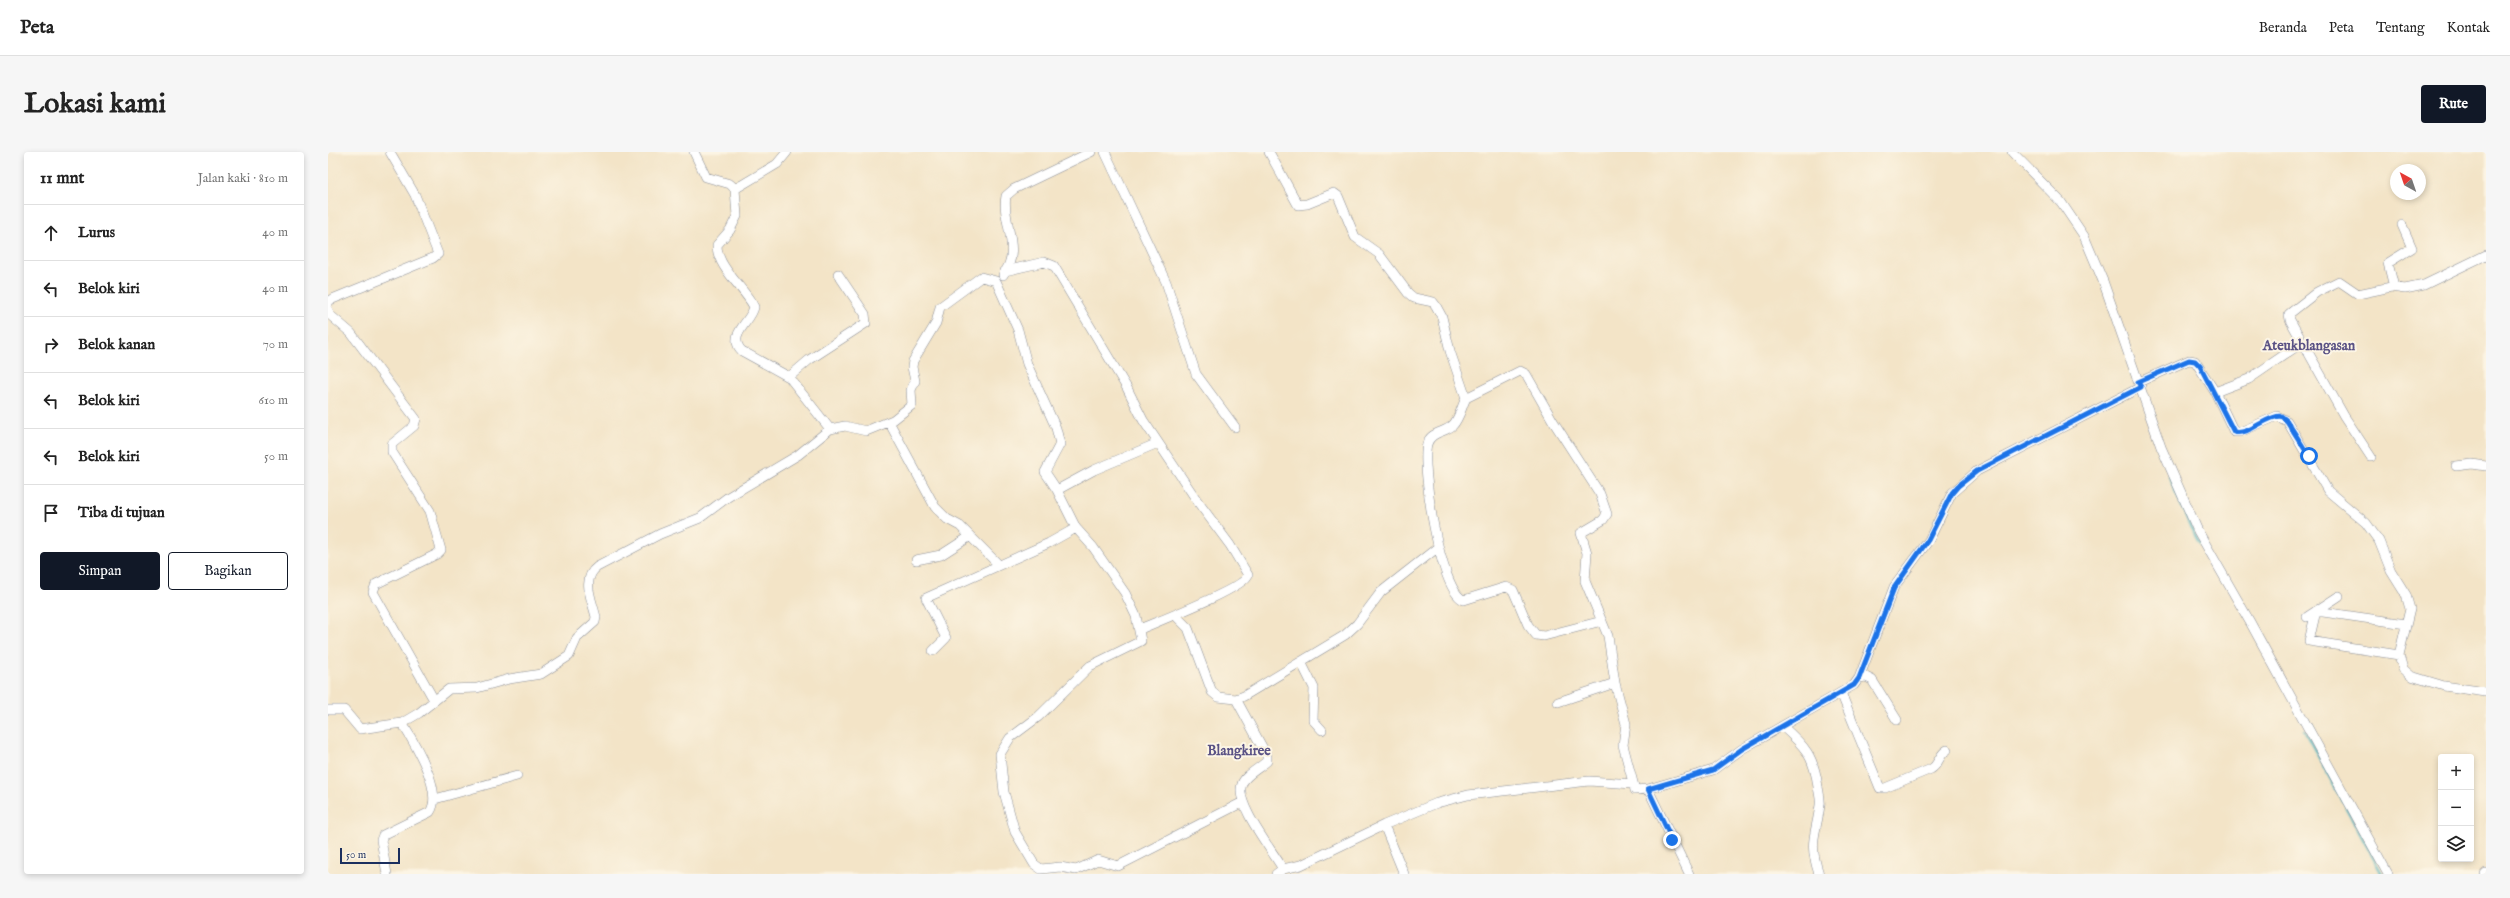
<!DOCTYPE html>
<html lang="id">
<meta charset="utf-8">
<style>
:root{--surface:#fff;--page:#f6f6f6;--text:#222;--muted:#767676;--line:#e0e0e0;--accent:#111827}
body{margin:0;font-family:"IM FELL English",serif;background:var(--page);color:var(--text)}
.controls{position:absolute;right:12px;bottom:12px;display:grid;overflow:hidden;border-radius:4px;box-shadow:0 2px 6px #0003}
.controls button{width:36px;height:36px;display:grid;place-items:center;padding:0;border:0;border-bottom:1px solid var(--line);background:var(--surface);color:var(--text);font:20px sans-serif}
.compass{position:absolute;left:2062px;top:12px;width:36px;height:36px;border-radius:50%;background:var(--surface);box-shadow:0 2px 6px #0003;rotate:320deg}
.scale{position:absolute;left:12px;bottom:10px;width:60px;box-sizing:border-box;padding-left:4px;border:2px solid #1b2f5e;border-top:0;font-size:11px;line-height:14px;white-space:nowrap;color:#1b2f5e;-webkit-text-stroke:3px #fcf5e5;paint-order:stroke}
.stop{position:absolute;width:12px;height:12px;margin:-9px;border:3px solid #1a73e8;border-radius:50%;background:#fff}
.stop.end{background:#1a73e8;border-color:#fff;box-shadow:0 1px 4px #0008}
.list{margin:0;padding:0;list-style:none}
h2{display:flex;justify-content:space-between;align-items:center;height:52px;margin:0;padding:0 16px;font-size:17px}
h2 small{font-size:13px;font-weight:400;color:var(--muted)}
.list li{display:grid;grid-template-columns:26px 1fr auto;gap:12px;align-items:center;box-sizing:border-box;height:56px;padding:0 16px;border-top:1px solid var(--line)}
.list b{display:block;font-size:15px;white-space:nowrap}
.list em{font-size:13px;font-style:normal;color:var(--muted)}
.actions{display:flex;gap:8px;padding:12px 16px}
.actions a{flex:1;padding:9px 0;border:1px solid var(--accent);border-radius:4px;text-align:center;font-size:14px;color:var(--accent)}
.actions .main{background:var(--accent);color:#fff}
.icon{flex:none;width:22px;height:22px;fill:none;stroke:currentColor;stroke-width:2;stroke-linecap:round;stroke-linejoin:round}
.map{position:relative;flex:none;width:2158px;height:722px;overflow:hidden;border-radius:4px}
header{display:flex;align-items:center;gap:24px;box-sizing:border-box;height:56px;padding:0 20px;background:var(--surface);border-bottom:1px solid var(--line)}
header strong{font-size:19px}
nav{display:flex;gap:22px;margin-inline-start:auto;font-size:14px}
.intro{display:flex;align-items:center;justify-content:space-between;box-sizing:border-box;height:96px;padding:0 24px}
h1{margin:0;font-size:28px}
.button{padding:10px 18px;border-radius:4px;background:var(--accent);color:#fff;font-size:14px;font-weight:700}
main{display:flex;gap:24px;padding:0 24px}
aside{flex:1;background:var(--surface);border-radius:4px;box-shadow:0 2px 6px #0003}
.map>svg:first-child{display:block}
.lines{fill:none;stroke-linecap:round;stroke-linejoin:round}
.stream{stroke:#47b5c2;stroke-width:2.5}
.minor-casing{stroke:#878a92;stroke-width:10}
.minor{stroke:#fff;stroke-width:9}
.route{stroke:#1a73e8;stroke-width:5}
.labels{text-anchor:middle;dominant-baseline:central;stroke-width:4;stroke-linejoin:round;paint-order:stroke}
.quarter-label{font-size:14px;font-weight:bold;fill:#5a5285;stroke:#fcf5e5}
</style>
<header>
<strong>Peta</strong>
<nav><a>Beranda</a><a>Peta</a><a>Tentang</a><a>Kontak</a></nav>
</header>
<div class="intro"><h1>Lokasi kami</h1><a class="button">Rute</a></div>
<main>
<aside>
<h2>11 mnt<small>Jalan kaki · 810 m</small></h2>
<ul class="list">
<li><svg class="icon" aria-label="ahead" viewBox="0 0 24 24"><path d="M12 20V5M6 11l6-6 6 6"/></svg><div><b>Lurus</b></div><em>40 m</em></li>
<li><svg class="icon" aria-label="left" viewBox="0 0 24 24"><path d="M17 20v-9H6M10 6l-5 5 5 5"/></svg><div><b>Belok kiri</b></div><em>40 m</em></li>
<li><svg class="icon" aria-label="right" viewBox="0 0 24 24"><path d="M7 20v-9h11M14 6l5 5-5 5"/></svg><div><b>Belok kanan</b></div><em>70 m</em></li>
<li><svg class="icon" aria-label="left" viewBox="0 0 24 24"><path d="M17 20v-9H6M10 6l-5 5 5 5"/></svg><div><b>Belok kiri</b></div><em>610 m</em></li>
<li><svg class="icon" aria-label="left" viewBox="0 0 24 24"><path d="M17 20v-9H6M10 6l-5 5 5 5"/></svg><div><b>Belok kiri</b></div><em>50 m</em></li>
<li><svg class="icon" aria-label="arrive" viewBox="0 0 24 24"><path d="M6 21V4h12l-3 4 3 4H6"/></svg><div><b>Tiba di tujuan</b></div></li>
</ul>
<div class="actions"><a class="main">Simpan</a><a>Bagikan</a></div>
</aside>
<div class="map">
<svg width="2158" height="722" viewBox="0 0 2158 722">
<rect width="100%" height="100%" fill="#fcf5e5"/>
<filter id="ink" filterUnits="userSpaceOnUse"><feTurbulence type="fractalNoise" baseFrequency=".025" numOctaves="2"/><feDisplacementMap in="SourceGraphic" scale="8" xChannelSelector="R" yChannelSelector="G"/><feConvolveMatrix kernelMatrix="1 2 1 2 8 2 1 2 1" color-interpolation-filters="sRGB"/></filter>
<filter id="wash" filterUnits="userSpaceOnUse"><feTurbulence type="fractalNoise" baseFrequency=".012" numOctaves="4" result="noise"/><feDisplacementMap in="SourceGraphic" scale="16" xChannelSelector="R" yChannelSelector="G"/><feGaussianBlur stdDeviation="0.9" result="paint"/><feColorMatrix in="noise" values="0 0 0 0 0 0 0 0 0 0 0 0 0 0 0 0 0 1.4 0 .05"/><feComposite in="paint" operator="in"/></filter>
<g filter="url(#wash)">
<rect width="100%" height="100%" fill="#f3e4c7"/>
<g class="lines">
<path class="stream" d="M 1841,324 L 1863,376 L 1872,392
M 1976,578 L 2054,722"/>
</g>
</g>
<g filter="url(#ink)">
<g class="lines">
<g class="minor-casing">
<path id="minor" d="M 366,0 L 378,25 L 402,32 L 407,37 L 409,64 L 402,78 L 389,93 C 389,116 416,135 426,155 C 424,169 398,183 414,199 L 461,225 L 502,277
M 777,0 L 838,130 L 868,222 L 907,275
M 941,0 L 970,53 L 979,52 L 1006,41 L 1010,44 L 1027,85 L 1051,102 L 1080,141 L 1086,146 L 1105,150 L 1108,154 L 1114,165 L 1122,199 L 1138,246 L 1192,219 L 1198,222 L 1225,269 L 1272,342 L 1279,362 L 1275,368 L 1253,381 L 1259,401 L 1257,429 L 1280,484 L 1287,531 L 1298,572 L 1295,593 L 1307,638 L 1320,637 L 1385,618 L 1414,597 L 1526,533 L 1531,526 L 1566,435 L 1601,388 L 1624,341 L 1649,319 L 1813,235
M 1684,0 L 1733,50 L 1756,84 L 1775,129 L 1833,295 L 1870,379 L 1922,470 L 2060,722
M 407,37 L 449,12 L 459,0
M 677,119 L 716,110 L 726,114 L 799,236 L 815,268 L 870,350 L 902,393 L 920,423 C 917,436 828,470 812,477
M 675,123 C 695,97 673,70 678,44 L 686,37 L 763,0
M 2066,135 L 2060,111 L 2084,96 L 2074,73
M 0,151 L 2,148 L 105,106 L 110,102 L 87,43 L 62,0
M 0,158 L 2,163 L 23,181 L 88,267 L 86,274 L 64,292 L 64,300 L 102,359 L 113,398 L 109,402 L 48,432 L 45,440 L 106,548
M 461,225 L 481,208 L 538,171 L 537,162 L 510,122
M 1811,230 L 1861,208 L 1867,209 L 1887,240 L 1906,280 L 1912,280 L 1949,264 L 1959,269 L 2000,339 L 2038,371 L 2051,389 L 2063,419 L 2078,443 L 2082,457 L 2071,503 L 2075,517 L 2083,524 L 2116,534 L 2158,540
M 1887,240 L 1921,227 L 1975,190
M 1138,246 C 1134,254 1131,267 1125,273 C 1117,281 1103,279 1099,292 C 1093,316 1112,440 1136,448 L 1178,435 L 1185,438 L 1200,473 L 1208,483 L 1216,484 L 1274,469
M 561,270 L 607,355 L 619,367 L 632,374 L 670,412
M 830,291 L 766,318 L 729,338 L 748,376 L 765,395 L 797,441 L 808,464 L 813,489 L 762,514 L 710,565 L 682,586 L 672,602 L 676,640 L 687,680 L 706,712 L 713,717 L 732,715 L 748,718 L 770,708 L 790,714 L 915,650
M 2043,305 L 2016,264 L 1962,168 L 1961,162 L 1989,140 L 2011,129 L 2030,142 L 2063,135 L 2077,137 L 2096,133 L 2158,103
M 2128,314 L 2144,312 L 2158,314
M 588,408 L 613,403 L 641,385
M 847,463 L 860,476 L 884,540 L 890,545 L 908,547 L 916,544 L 1017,483 L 1029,472 L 1053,440 L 1109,396
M 1979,465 L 2011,444
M 605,499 L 618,486 L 598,446 L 721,391 L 748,376
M 2071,503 L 1981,489 L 1988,459 L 2078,472
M 973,510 L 986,536 L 985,568 L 994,578
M 1531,526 L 1538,525 L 1544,528 L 1569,568
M 1513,541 L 1552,636 L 1557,636 L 1603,617 C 1611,613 1611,602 1619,598
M 908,547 L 939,604 L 939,609 C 932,616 917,623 914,632 C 906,651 944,698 955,717
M 1230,550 L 1287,531
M 0,558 L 16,558 L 32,577 L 74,571 L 91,561 L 121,537 L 149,536 L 181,527 L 213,522 L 241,504 L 249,486 L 267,470 L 268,465 C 264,448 253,427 269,415 L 332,382 L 372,366 L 400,345 L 470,303 L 502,277 L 517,274 L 538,279 L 565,268 L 584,253 L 583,238 L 587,229 L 584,215 L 585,209 L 608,171 L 612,155 L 653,125 L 668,129 L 690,178 L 699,212 L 728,276 L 732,292 L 717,320 L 729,338
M 1454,574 C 1477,594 1486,604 1490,635 C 1491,641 1493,648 1492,653 C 1488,684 1480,689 1491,722
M 1320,637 L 1361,722
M 107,647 L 189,624
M 1056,673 L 1076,722
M 59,722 L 53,688 L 55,683 L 102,660 C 116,640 86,590 74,571
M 948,722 L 955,717 L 973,713 L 1056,673 L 1109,651 L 1140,643 L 1261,629 L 1305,632
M 2157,722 L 2158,721"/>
</g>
<use href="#minor" class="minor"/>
</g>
</g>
<g class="lines" filter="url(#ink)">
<path class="route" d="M 1344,688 L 1320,637 L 1385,618 L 1414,597 L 1526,533 L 1531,526 L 1566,436 L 1600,388 L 1624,341 L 1630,334 L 1649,319 L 1813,235 L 1810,230 L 1861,208 L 1867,209 L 1872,214 L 1906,280 C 1921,284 1937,264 1953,264 L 1959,269 L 1981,304"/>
</g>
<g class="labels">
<g class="quarter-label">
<text x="1981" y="194">Ateukblangasan</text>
<text x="911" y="599">Blangkiree</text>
</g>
</g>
</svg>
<div class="controls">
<button>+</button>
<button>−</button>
<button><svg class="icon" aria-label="layers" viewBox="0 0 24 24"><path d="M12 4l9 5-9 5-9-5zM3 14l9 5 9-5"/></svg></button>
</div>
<svg class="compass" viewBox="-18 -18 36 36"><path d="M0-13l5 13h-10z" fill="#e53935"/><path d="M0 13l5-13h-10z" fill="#767676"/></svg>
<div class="scale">50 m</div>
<div class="stop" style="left:1981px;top:304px"></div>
<div class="stop end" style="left:1344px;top:688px"></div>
</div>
</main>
